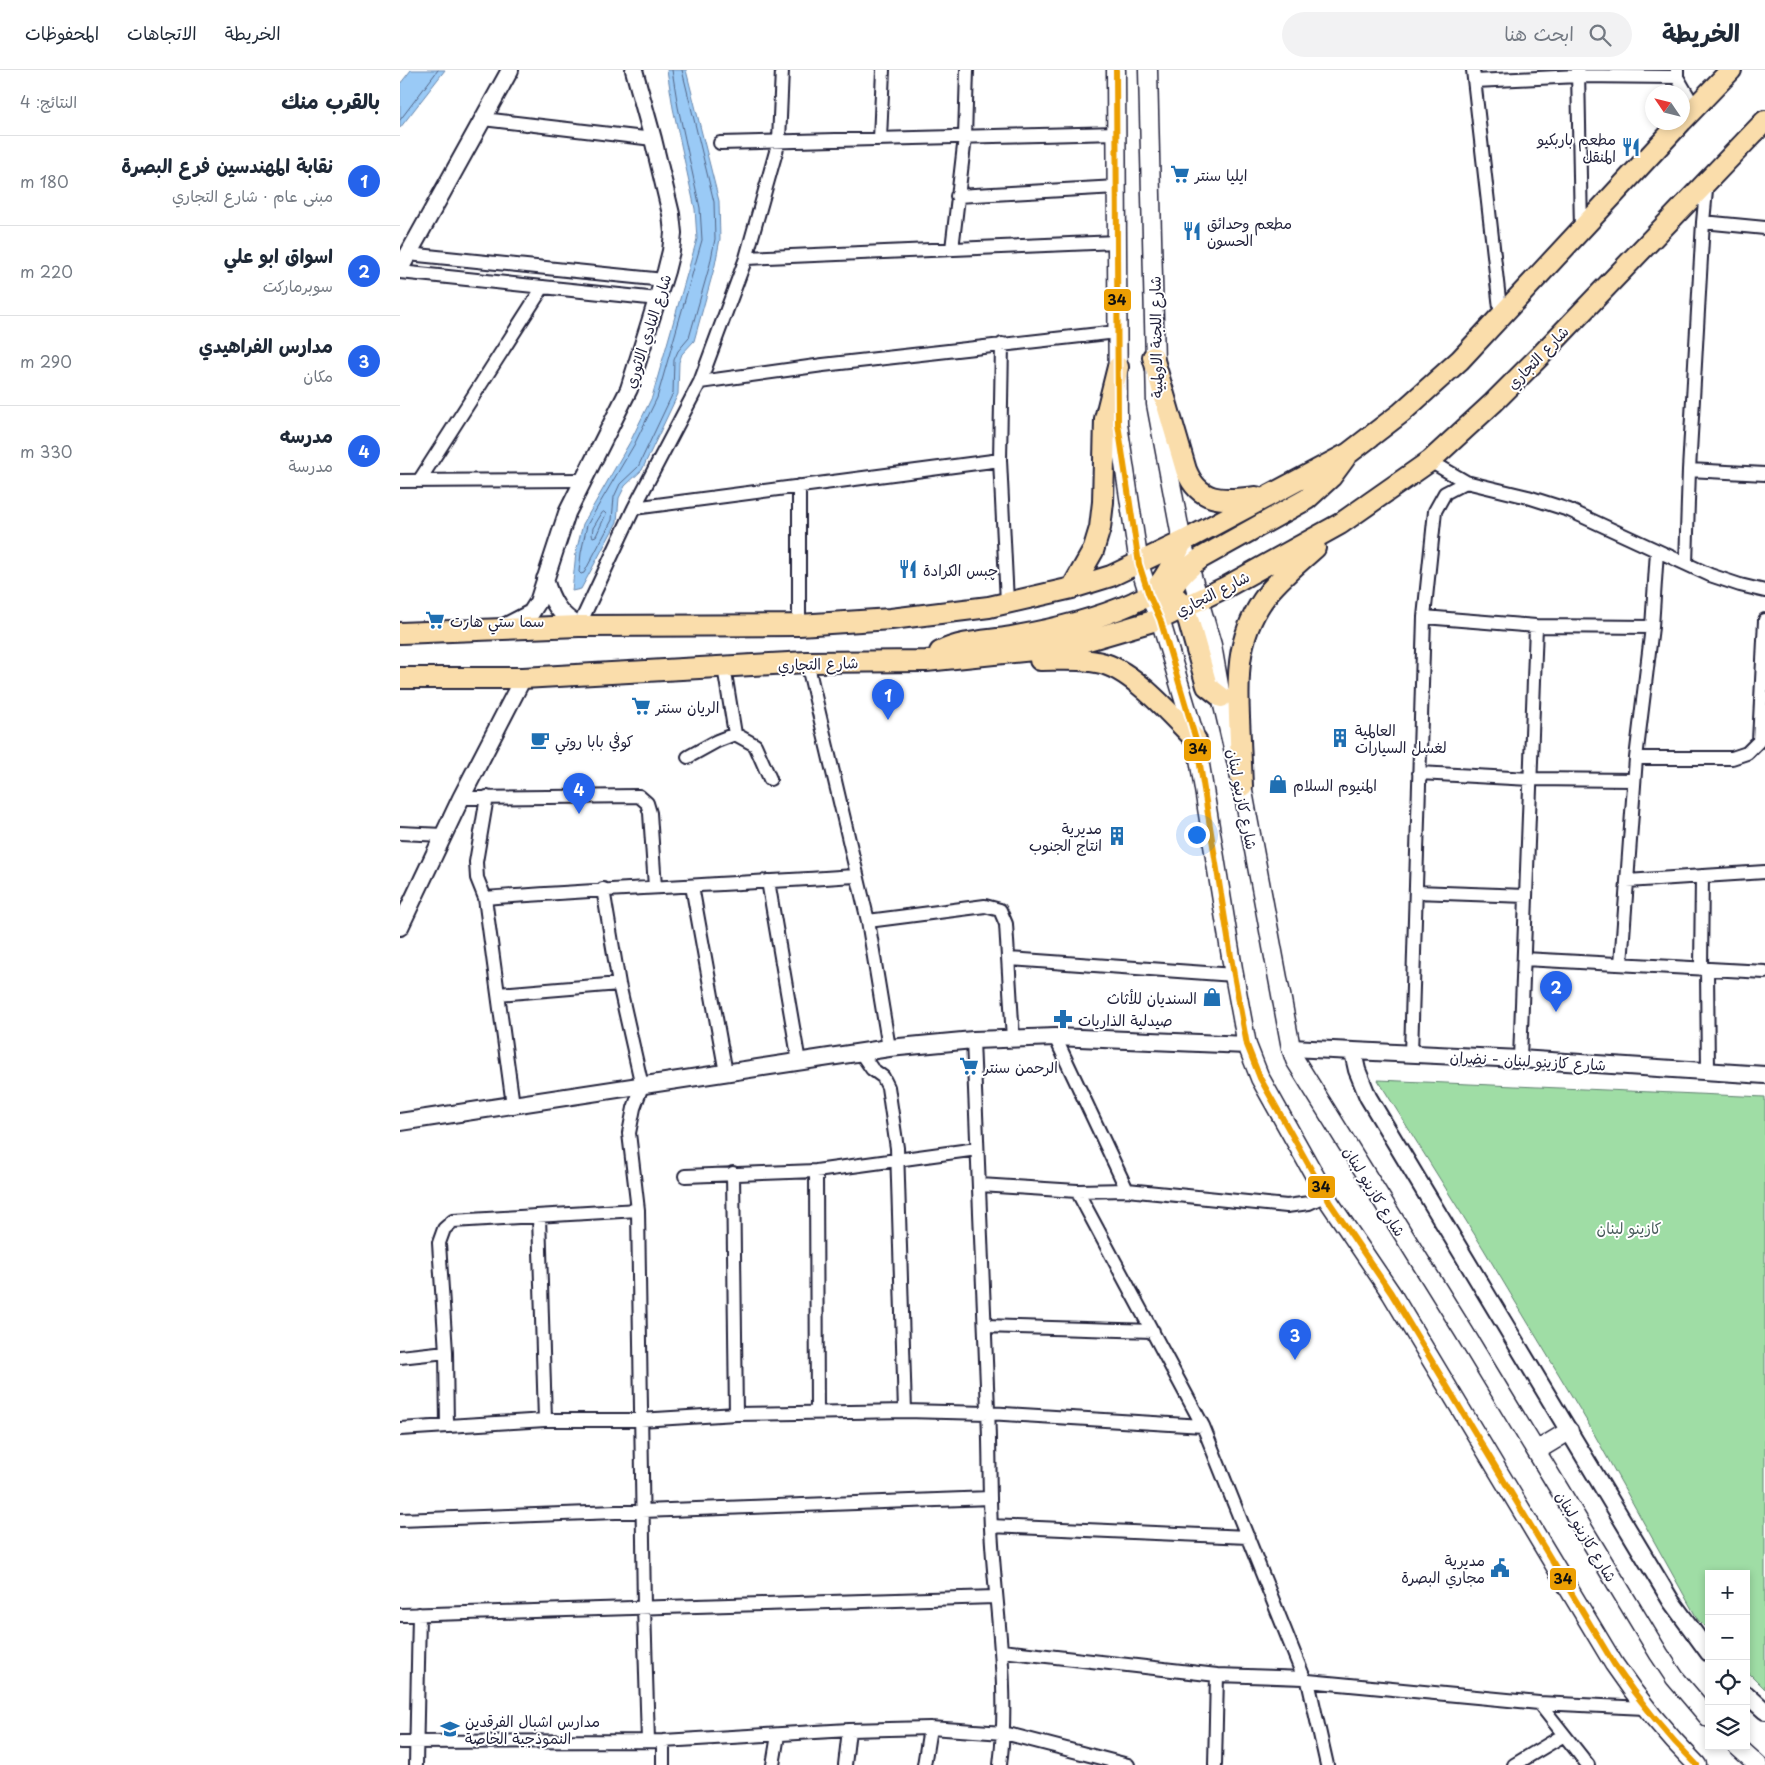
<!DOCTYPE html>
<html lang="ar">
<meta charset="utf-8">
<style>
:root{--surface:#fff;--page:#f2f2f3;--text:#1f2937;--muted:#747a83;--line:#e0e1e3;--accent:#2563eb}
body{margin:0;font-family:"Playpen Sans","Playpen Sans Arabic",sans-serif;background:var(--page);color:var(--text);direction:rtl}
.controls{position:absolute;right:15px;bottom:15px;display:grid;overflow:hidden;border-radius:0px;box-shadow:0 2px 8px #0003}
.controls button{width:45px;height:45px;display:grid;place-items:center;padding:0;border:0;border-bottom:1px solid var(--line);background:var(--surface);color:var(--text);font:25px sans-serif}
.compass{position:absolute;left:1245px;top:15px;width:45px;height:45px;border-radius:50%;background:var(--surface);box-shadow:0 2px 8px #0003;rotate:305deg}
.you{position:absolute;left:796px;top:764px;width:18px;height:18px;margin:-12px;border:4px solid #fff;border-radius:50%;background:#1a73e8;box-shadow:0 0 0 8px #1a73e833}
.badge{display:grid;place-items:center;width:32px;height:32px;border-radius:50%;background:var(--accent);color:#fff;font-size:16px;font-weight:700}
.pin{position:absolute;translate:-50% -41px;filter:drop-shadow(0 1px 2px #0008)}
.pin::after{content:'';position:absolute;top:26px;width:18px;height:15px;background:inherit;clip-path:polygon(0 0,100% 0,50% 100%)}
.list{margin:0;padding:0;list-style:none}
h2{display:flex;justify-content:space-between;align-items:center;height:65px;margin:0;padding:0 20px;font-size:21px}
h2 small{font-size:16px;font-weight:400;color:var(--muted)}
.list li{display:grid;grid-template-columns:32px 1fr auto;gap:15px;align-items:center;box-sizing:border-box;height:90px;padding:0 20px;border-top:1px solid var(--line)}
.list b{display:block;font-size:19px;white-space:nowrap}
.list p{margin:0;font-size:16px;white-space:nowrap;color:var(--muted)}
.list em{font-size:16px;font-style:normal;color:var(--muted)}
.icon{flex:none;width:28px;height:28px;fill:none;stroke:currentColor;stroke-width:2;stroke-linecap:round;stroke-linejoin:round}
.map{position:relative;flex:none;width:1365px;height:1695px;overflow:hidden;direction:ltr}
header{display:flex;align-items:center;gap:30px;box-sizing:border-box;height:70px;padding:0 25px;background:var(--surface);border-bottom:1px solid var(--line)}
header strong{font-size:24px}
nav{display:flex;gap:28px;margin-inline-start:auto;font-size:18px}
.search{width:350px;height:45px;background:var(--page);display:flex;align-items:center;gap:12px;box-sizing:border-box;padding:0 18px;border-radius:28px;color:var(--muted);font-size:19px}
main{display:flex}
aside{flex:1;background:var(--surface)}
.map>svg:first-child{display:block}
.green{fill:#9fdda5;stroke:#608070}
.water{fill:#9acaf6;stroke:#6a87ab}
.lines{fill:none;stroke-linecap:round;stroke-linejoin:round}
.shore{stroke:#526586;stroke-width:1}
.minor-casing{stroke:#22223b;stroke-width:16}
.tertiary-casing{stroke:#22223b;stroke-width:20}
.secondary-casing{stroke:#22223b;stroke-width:21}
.primary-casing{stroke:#22223b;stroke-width:24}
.minor{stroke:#fff;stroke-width:12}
.tertiary{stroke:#fff;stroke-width:16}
.secondary{stroke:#fff;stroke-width:18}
.primary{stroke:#faddab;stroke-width:20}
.bus-1-casing{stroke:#fff;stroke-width:10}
.bus-1{stroke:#ec9f03;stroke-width:6}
.labels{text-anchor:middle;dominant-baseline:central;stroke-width:4;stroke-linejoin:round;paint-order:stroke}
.poi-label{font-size:15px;fill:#22223b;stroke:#fff;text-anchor:start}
.street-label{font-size:15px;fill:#22223b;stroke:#fff}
.park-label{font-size:15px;fill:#485a5b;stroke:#fff}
.line-badge{stroke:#fff;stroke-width:2}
.pale-badge-label{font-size:14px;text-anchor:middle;font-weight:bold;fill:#111}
</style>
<header>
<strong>الخريطة</strong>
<div class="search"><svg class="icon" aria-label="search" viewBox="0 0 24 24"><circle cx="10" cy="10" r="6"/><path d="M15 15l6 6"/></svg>ابحث هنا</div>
<nav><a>الخريطة</a><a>الاتجاهات</a><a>المحفوظات</a></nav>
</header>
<main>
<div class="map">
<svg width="1365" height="1695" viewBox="0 0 1365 1695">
<rect width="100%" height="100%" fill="#fff"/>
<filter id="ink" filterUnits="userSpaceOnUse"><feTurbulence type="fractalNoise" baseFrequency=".02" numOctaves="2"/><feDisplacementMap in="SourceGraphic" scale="10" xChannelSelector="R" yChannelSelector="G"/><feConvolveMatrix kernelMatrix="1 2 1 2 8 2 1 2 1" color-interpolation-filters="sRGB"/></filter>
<g filter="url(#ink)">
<path class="green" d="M 978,1010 L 1365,1027 L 1365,1619 L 1346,1600 L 1346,1504 L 1309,1504 L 1309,1561 L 1298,1550 L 1188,1353 L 1083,1178 Z"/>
<path class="water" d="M 11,0 L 45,0 L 0,58 L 0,14 Z
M 267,0 L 286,0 L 319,131 L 320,169 L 315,195 L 294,271 L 282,284 L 279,292 L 278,324 L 242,400 L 225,416 L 219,428 L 217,452 L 181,519 L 172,521 L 176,482 L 183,454 L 230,372 L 252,327 L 297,169 L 295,139 L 273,38 Z"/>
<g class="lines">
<path class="shore" d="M 272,0 L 278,37 L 300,138 L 302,170 L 257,328 L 234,375 L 187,455 L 181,483 L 179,502 L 181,504 L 184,503 L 212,450 L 214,427 L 220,414 L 238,397 L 273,323 L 274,290 L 278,281 L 289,268 L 310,194 L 315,169 L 314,132 L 282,0
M 0,50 L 38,0
M 204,442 L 206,444 L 196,466 L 193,467 L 192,465 L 193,458 L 202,443 Z"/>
<g class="minor-casing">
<path id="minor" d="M 1073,0 L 1101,247
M 1178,0 L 1181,160
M 1277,0 L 1277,7 L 1295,38
M 1075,11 L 1178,6 L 1277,7
M 83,49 L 253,69
M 480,69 L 483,0
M 320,73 L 717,63
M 557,126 L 717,117
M 1303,152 L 1365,158
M 552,179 L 565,67 L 567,0
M 8,184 L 264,210
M 346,188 L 717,172
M 0,202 L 258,229
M 602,274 L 600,390 L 607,532
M 300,312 L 423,295 L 717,262
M 1030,391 L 1066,412
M 1289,400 L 1365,404
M 0,411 L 184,410
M 19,411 L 143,217
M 234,438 L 600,390
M 1286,494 L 1289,400 L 1303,152 L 1307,110
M 1024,547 L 1136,556 L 1252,557
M 399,555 L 399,416
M 179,556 L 234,438 L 300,312 L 346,188 L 379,71 L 382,0
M 407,592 L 468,851 L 489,978
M 324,597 L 335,664
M 288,687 L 317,671 L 335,664 L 355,675 L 370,709
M 1236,688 L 1332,688 L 1347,683 L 1359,671 L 1365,550
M 1019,703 L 1130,709 L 1234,710
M 87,727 L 76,792 L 77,808 L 85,828 L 113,1035
M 61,728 L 239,726 L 247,733 L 250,743 L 255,817
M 0,763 L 43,765
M 368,811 L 399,992
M 1227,811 L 1365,802
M 292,816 L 326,1003
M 203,819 L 219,914 L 242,1016 L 234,1038 L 229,1063 L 238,1140 L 244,1537 L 248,1671
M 1016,822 L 1126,826
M 85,828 C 208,819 332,814 456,806
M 468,851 L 585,836 L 600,840 L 606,854 L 613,969
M 609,889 L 834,905
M 1124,889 L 1365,902
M 1221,894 L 1236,688 L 1252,557 L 1257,481
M 1301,899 L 1302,806
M 1307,899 L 1308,1001
M 98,924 L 219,914
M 655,967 L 727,1120
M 573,970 C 578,1094 583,1217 588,1340 C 590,1379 589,1419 591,1458 C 595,1537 610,1616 600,1695
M 461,983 L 472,999 L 483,1007 L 488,1017 L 497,1078 L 505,1341
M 1011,984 L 1024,547 L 1035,441 L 1045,423 L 1066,412 L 1128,427 L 1169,440 L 1310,505 L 1340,515 L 1365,521
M 1120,989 L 1136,556
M 416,1101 L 417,1343
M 333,1103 L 336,1344
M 285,1106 L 416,1101 L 577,1079
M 580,1115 L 677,1121 L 727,1120 L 887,1136 L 909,1133 L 926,1125
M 677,1121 L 803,1356 L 904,1608
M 139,1146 L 145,1350
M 585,1256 L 753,1261
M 0,1287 L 46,1282
M 47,1356 L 46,1282 L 39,1173 L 44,1159 L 53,1151 L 238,1140
M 0,1359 L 145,1350 L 240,1350 L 336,1344 L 505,1341 L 588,1343 L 803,1356
M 0,1450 L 590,1428
M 591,1456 L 848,1467
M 0,1545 L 595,1527
M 602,1581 L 817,1605 L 904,1608 L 908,1611 L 1139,1633 L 1245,1638
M 908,1611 L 927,1695
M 1139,1633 L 1188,1695
M 0,1672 L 263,1671 L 449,1660 L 530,1658 L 604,1663 L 728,1695
M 16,1695 L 19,1544
M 263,1695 L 263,1671
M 373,1695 L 378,1665
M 445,1695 L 449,1660
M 524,1695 L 530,1658
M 815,1695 L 817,1605
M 1114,1695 L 1164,1665"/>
</g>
<g class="tertiary-casing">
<path id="tertiary" d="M 0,199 L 110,0
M 145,509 C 151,531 159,545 179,556
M 102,558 L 131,543 L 138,532 L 167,443 L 229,319 L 266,201 L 271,181 L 273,163 L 271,144 L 253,69 L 234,0
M 0,857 L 61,728 L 123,608
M 891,978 L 1120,989 L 1365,1005
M 953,982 L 957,1000 L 968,1027 L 1271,1531 L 1309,1583
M 0,1052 L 489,978 L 573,970 L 655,967 L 847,975
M 1346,1624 L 1365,1641"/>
</g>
<g class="secondary-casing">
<path id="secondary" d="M 716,0 L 718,354 L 739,494 L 749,525 L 760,549 L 796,670 L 834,905 L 847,975 L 860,1008 L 930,1133 L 991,1223 L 1214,1594 C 1239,1631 1266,1664 1297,1695
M 748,0 L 756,334 L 782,472 L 812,575 L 821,627 L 842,716 L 891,978 L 895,990 L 1064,1262 L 1259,1584 L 1275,1608 L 1309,1648
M 1136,1381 L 1169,1361
M 1337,1676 L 1358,1695"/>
</g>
<g class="primary-casing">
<path id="primary" d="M 1282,51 L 1331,0
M 753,287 L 786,400 C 800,435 825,430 856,427
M 672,518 L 693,481 L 700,458 L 703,432 L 705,349 L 718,297
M 777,528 L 784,538 L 789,552 L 807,616 L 821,627
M 760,549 C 769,520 777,506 801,488 L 907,429 L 931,407 L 945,388
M 0,563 L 179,556 L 399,555 L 491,549 L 589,537 L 672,518 L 711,506 L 782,472 L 949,383 L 1001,343 L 1060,290 L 1281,52
M 540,582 C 562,571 587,571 611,567 C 652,560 695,550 733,533 C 738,530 745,528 750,524 C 765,511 774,490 782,472
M 640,590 C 661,590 684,588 705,594 C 736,604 772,646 796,670
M 0,608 L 123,608 L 407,592 L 526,591 L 652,578 L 678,573 L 760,549 L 826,517 L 940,454 L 1030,391 L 1093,333 L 1140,286 L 1365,51
M 842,716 C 841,693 840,670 839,647 C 837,600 838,562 868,523 C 882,506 899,492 915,478"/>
</g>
<use href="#minor" class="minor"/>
<use href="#tertiary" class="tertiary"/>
<use href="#secondary" class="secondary"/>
<use href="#primary" class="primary"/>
<g class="bus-1-casing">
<path id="bus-1" d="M 716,0 L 718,354 L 739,494 L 749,525 L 760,549 L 796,670 L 834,905 L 847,975 L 860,1008 L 930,1133 L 991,1223 L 1214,1594 C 1239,1631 1266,1664 1297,1695"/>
</g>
<use href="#bus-1" class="bus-1"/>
</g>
</g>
<defs>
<g id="restaurant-bare" transform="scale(1.5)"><path d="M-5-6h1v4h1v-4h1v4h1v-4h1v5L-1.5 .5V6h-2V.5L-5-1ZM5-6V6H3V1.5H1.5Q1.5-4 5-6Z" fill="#1f6fb2" stroke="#fff" stroke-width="2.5" paint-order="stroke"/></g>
<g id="supermarket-bare" transform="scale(1.5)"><path d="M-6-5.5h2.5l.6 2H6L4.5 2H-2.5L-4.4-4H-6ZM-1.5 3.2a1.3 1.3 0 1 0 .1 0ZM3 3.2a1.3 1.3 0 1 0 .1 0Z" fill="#1f6fb2" stroke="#fff" stroke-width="2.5" paint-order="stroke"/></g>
<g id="building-bare" transform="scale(1.5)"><path d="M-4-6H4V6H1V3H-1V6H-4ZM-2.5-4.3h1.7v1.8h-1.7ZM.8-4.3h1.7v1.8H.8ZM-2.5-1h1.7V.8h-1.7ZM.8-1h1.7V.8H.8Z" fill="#1f6fb2" stroke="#fff" stroke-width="2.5" paint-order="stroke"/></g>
<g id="cafe-bare" transform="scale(1.5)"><path d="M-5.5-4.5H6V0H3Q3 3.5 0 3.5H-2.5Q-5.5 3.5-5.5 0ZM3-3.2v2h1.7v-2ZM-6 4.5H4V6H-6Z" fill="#1f6fb2" stroke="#fff" stroke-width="2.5" paint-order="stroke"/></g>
<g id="shop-bare" transform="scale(1.5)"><path d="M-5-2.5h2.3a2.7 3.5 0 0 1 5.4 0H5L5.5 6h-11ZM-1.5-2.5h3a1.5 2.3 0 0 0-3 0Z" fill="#1f6fb2" stroke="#fff" stroke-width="2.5" paint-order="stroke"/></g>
<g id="pharmacy-bare" transform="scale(1.5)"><path d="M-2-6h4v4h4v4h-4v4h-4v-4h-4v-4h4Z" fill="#1f6fb2" stroke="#fff" stroke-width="2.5" paint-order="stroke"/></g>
<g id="civic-bare" transform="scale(1.5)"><path d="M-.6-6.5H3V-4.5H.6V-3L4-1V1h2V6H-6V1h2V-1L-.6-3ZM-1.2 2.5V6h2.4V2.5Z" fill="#1f6fb2" stroke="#fff" stroke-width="2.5" paint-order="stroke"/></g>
<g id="school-bare" transform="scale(1.5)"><path d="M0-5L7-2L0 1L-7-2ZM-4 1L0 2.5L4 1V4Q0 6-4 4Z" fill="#1f6fb2" stroke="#fff" stroke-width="2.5" paint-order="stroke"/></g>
</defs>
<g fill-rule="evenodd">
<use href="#restaurant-bare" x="1231" y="77"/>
<use href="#supermarket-bare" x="780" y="104"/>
<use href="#restaurant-bare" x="792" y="161"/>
<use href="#restaurant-bare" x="508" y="499"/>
<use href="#supermarket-bare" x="35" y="550"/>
<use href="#supermarket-bare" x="241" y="636"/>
<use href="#building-bare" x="940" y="668"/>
<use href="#cafe-bare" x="140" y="670"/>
<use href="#shop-bare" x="878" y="714"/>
<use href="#building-bare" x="717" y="766"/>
<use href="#shop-bare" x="812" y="927"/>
<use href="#pharmacy-bare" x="663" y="949"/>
<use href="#supermarket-bare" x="569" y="996"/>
<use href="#civic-bare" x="1100" y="1498"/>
<use href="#school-bare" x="50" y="1659"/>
</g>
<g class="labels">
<g class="poi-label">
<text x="1216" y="68" text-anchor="end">مطعم باربكيو<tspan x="1216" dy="17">المنقل</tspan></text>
<text x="795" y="104">ايليا سنتر</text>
<text x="807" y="152">مطعم وحدائق<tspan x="807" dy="17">الحسون</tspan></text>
<text x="523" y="499">چبس الكرادة</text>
<text x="50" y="550">سما ستي هارت</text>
<text x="256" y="636">الريان سنتر</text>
<text x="955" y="659">العالمية<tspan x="955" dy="17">لغسل السيارات</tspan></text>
<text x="155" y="670">كوفي بابا روتي</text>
<text x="893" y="714">المنيوم السلام</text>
<text x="702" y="757" text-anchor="end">مديرية<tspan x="702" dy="17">انتاج الجنوب</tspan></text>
<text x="797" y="927" text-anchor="end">السنديان للأثاث</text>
<text x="678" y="949">صيدلية الذاريات</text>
<text x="584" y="996">الرحمن سنتر</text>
<text x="1085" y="1489" text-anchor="end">مديرية<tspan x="1085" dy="17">مجاري البصرة</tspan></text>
<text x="65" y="1650">مدارس اشبال الفرقدين<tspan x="65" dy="17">النموذجية الخاصة</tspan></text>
</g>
<g class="street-label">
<text transform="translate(247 261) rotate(-72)">شارع النادي الاثوري</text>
<text transform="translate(755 267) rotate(-91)">شارع اللجنة الاولمبية</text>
<text transform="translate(1137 287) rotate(-46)">شارع التجاري</text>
<text transform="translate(812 523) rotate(-27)">شارع التجاري</text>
<text transform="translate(418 593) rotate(-2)">شارع التجاري</text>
<text transform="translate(843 729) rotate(79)">شارع كازينو لبنان</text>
<text transform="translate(1128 990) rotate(3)">شارع كازينو لبنان - نضران</text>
<text transform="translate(975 1121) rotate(58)">شارع كازينو لبنان</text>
<text transform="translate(1187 1466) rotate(59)">شارع كازينو لبنان</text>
</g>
<g class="park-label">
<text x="1229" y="1157">كازينو لبنان</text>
</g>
</g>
<g class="line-badge">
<rect x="703" y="218" width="29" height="24" rx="5" fill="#ec9f03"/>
<rect x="783" y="668" width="29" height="24" rx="5" fill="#ec9f03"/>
<rect x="907" y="1105" width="29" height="24" rx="5" fill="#ec9f03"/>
<rect x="1149" y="1497" width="28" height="24" rx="5" fill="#ec9f03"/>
</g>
<g class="pale-badge-label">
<text x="717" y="235">34</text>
<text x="798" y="684">34</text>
<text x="921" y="1122">34</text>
<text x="1163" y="1514">34</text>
</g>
</svg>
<div class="controls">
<button>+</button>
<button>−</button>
<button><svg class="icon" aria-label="locate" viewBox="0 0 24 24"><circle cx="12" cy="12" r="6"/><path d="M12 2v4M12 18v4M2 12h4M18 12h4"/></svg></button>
<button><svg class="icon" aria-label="layers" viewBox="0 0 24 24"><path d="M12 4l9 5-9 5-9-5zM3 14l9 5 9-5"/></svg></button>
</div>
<svg class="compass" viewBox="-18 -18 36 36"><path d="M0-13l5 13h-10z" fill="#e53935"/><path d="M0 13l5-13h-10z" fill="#747a83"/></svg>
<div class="you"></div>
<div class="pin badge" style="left:488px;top:650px">1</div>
<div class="pin badge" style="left:1156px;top:942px">2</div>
<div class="pin badge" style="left:895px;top:1290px">3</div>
<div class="pin badge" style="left:179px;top:744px">4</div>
</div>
<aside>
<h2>بالقرب منك<small>النتائج: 4</small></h2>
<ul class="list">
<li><span class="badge">1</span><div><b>نقابة المهندسين فرع البصرة</b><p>مبنى عام · شارع التجاري</p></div><em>180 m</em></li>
<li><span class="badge">2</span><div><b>اسواق ابو علي</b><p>سوبرماركت</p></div><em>220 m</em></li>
<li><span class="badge">3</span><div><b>مدارس الفراهيدي</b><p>مكان</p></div><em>290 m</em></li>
<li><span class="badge">4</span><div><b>مدرسه</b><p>مدرسة</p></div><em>330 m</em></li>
</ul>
</aside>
</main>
